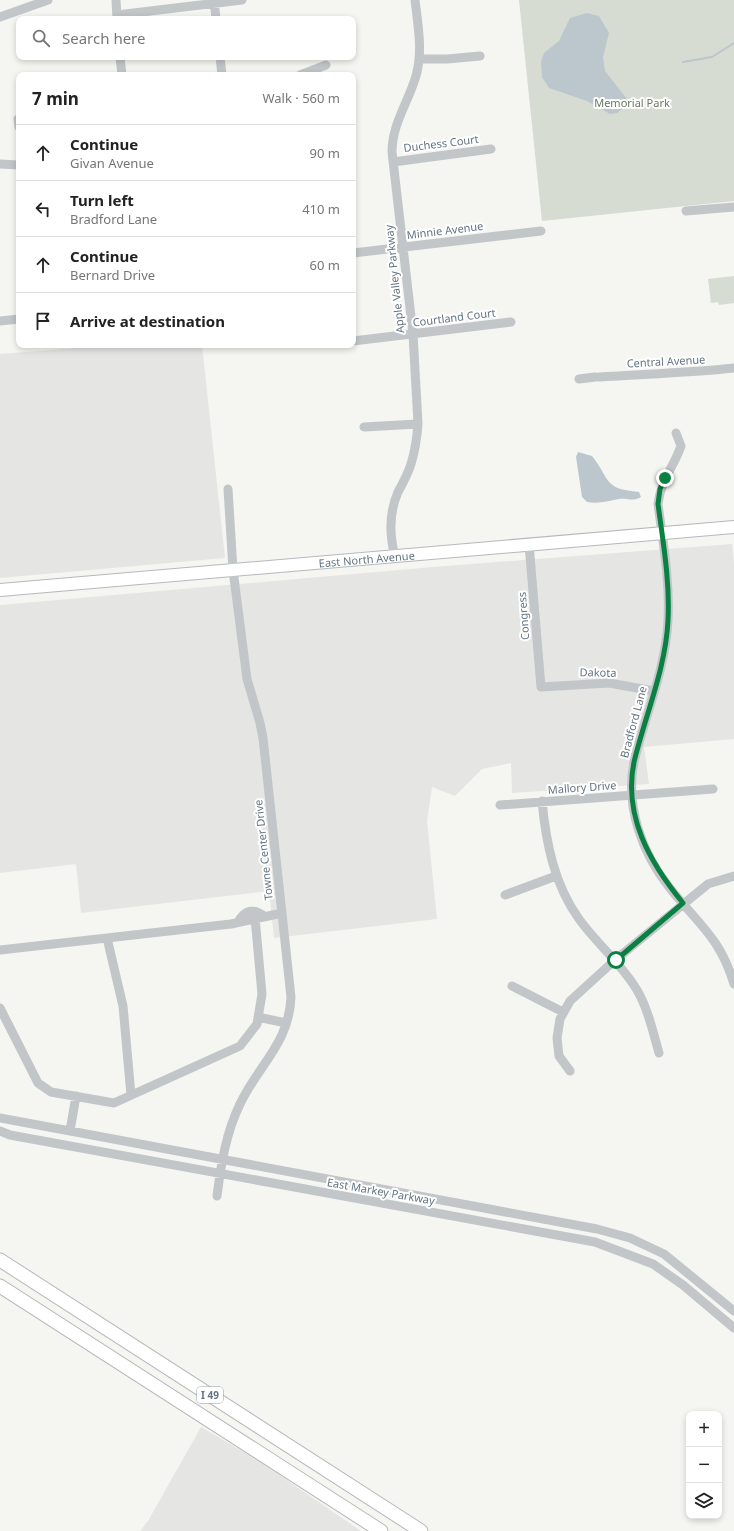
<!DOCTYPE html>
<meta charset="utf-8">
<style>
:root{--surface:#fff;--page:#f6f6f6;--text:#222;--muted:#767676;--line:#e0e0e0}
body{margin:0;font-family:"Noto Sans",sans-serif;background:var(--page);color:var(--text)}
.controls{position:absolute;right:12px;bottom:12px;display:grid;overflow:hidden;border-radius:8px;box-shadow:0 2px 6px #0003}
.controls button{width:36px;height:36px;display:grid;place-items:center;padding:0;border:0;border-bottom:1px solid var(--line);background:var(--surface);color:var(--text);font:20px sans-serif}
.stop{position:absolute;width:12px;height:12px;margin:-9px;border:3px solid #0b8043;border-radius:50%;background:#fff}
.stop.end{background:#0b8043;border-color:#fff;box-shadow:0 1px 4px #0008}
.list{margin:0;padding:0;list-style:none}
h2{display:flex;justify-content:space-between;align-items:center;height:52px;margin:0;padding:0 16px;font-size:17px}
h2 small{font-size:13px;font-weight:400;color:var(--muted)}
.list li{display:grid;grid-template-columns:26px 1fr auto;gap:12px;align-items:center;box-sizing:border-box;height:56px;padding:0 16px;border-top:1px solid var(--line)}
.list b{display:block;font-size:15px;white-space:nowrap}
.list p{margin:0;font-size:13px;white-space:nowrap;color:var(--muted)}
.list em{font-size:13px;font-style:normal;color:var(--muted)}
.icon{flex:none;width:22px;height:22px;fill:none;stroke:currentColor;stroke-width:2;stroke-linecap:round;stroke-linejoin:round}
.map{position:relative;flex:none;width:734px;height:1531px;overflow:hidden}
.search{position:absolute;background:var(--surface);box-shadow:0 2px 6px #0003;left:16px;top:16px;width:340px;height:44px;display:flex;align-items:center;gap:10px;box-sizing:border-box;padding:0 14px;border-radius:8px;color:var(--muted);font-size:15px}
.panel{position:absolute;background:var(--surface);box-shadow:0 2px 6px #0003;left:16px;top:72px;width:340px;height:276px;border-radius:8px}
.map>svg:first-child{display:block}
.built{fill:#e5e6e4}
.green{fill:#d6dcd2}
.water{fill:#bbc7cc}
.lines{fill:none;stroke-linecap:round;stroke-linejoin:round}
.stream{stroke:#bbc7cc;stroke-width:2}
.major-casing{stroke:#b5b9bd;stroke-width:14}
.highway-casing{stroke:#b5b8bb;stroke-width:15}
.minor{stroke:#c2c6c9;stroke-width:9}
.major{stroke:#fff;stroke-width:12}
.highway{stroke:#fff;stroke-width:13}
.route{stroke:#0b8043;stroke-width:5}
.labels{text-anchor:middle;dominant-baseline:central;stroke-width:4;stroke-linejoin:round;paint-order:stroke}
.shield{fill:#fff;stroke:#929ea8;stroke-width:1}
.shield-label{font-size:10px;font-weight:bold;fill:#637482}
.park-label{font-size:11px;fill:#677962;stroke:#fff}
.street-label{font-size:11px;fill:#637482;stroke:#fff}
</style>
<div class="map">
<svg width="734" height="1531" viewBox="0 0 734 1531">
<rect width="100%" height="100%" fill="#f5f5f1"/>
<path class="built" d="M 90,345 L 202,345 L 225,558 L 0,578 L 0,354 L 90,347 Z
M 732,544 L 734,562 L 734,739 L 644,747 L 649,784 L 512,793 L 511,763 L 482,769 L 455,796 L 432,787 L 427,821 L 437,919 L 274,938 L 269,891 L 81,913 L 76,864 L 0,873 L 0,605 L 433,567 Z
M 201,1427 L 259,1461 L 361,1531 L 140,1531 L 148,1521 Z"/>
<path class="green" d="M 519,0 L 734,0 L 734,201 L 542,221 Z
M 734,276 L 734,303 L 719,305 L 718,302 L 711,303 L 708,279 Z"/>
<path class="water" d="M 587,13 L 599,16 L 609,33 L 603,57 L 605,71 L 627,99 L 625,107 L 617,113 L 610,114 L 587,101 L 549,88 L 542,77 L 541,62 L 544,53 L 559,41 L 570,18 Z
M 578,452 L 592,456 C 611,480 603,489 639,492 L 641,497 C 633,502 627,498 619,499 C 608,501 599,504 587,502 L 582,497 L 576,457 Z"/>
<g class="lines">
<path class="stream" d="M 683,62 L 712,57 L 734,43"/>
<g class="major-casing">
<g id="major">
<path id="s1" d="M 0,590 L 734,527"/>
</g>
</g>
<g class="highway-casing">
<path id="highway" d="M 0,1260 L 421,1531
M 0,1286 L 381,1531"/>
</g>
<path class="minor" d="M 116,0 L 117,19
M 214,0 L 216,19
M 117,15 L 242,0
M 0,17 L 48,0
M 120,57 L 122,75
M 220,57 L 222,75
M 419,59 L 447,59 L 480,56
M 300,75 L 326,65
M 18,119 L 19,127
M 393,162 L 491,149
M 0,164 L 19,165
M 686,211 L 734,207
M 353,253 L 541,231
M 0,321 L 19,319
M 353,341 L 511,322
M 599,377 C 644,374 689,373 734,368
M 579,379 L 595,377
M 364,427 L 418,424
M 676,433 L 681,446 C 673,469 661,479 658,504 C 663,542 670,581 668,620 C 666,668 645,716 634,762 C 625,806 642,853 669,887 C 697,923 720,937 734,984
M 529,544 L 541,687 L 609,683 L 654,691
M 395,556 C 389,534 389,513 398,492 C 403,483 408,474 411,464 C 415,451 417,438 418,424 L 413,334 L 392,152 C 392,124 408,103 416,76 C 423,51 418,26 415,0
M 542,801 C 546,843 554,884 579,919 C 597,944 621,963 637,990 C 648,1009 653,1032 659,1053
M 500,805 L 713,789
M 505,895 L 556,876
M 238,922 C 245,910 253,908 264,916
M 107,938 L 123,1006 L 131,1095
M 0,950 L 231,924 L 282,913
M 512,986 L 563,1012
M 0,1008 L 38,1083 L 51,1092 L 114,1103 L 240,1046 L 257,1024 L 262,994 L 255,918
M 258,1017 L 286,1023
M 570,1071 L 559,1056 L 557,1038 L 560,1019 L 570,1001 L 615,960 L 708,884 L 734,876
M 0,1118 L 597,1229 L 630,1238 L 664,1254 L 734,1311
M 0,1131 L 10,1135 L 595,1242 L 653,1264 L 683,1285 L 734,1328
M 70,1131 L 76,1096
M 217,1196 C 221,1164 226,1133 240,1104 C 259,1064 289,1044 291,997 L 263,738 L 260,723 L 247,679 L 233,570 L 228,489"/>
<use href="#major" class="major"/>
<use href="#highway" class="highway"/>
</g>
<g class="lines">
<path class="route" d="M 616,960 L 683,903 C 650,863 623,816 634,762 C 645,716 666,668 668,620 C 670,581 663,542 658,504 L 660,489 L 665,478"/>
</g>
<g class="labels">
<rect class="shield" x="197" y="1387" width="26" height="16" rx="3"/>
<g class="shield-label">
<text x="210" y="1395">I 49</text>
</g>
<g class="park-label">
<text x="632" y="102">Memorial Park</text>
</g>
<g class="street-label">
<text transform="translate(441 143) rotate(-7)">Duchess Court</text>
<text transform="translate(445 230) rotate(-7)">Minnie Avenue</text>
<text transform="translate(394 279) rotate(-96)">Apple Valley Parkway</text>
<text transform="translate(454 317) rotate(-7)">Courtland Court</text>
<text transform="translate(666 361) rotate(-3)">Central Avenue</text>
<text stroke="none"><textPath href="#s1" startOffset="368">East North Avenue</textPath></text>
<text transform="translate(523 616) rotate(-94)">Congress</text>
<text transform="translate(598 672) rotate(1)">Dakota</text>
<text transform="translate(633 722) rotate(-75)">Bradford Lane</text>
<text transform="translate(582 787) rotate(-4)">Mallory Drive</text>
<text transform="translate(263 850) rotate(-96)">Towne Center Drive</text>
<text transform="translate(381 1191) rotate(10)">East Markey Parkway</text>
</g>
</g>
</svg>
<div class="controls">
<button>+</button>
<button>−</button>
<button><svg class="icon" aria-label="layers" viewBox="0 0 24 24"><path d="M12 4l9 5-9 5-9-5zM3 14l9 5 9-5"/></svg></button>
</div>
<div class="stop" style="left:616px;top:960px"></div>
<div class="stop end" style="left:665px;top:478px"></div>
<div class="search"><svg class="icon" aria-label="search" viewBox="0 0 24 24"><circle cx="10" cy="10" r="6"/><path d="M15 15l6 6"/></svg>Search here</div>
<section class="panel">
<h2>7 min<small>Walk · 560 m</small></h2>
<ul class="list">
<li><svg class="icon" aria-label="ahead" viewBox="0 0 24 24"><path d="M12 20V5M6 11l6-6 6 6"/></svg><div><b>Continue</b><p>Givan Avenue</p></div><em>90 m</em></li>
<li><svg class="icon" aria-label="left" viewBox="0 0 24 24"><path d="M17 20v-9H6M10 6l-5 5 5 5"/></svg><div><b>Turn left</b><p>Bradford Lane</p></div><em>410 m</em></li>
<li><svg class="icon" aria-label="ahead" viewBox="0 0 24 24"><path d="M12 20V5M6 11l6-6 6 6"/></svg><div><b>Continue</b><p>Bernard Drive</p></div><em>60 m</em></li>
<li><svg class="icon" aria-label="arrive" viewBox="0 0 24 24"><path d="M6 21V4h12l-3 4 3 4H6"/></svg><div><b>Arrive at destination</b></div></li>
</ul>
</section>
</div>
